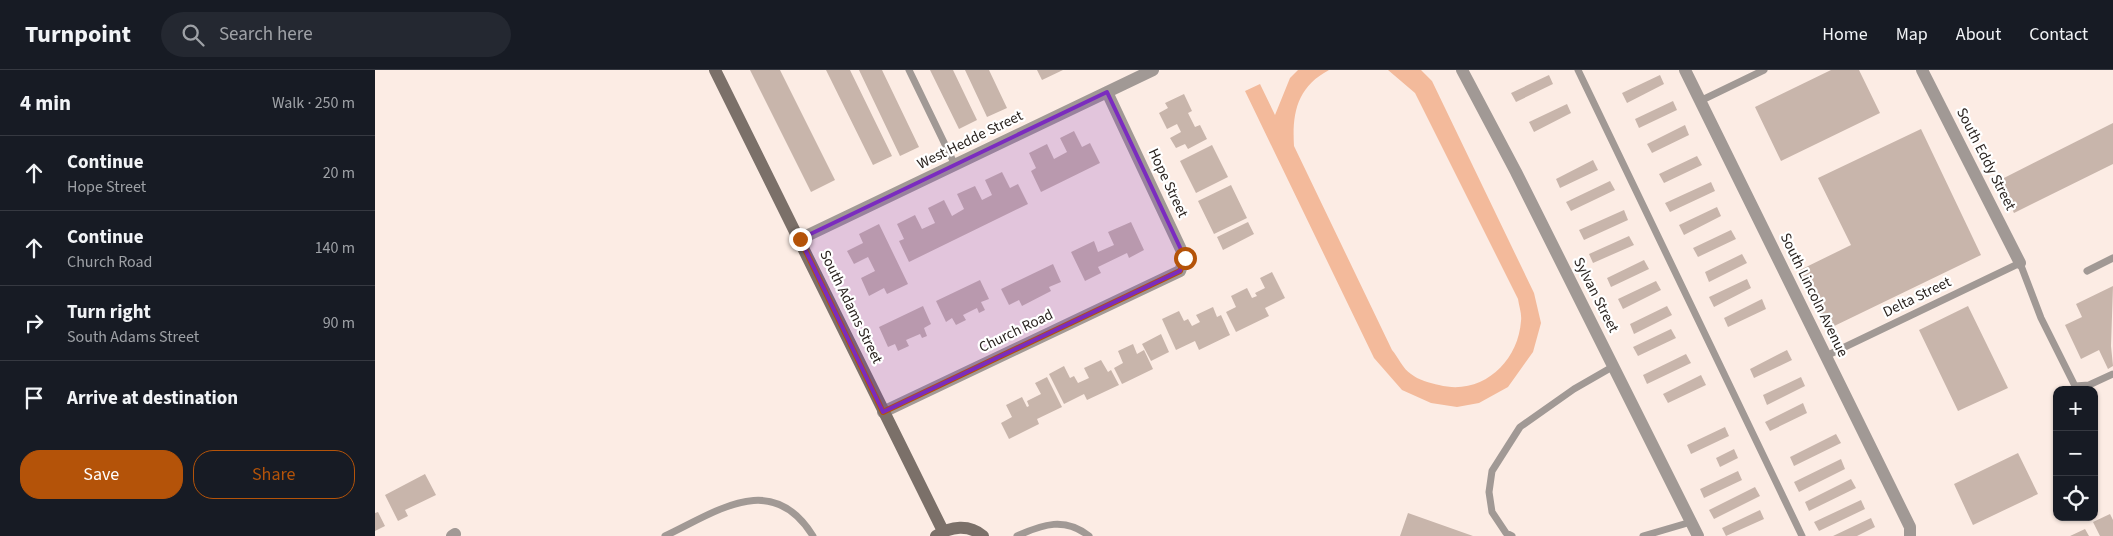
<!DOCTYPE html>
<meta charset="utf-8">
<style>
:root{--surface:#171b24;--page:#242831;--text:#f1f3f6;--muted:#9ea1a6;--line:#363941;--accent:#b45309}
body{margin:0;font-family:"Source Sans 3",sans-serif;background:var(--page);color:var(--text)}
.controls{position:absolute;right:15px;bottom:15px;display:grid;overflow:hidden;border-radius:10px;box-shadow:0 1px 4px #0004}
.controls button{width:45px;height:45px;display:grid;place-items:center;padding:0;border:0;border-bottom:1px solid var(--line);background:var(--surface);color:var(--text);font:25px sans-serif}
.stop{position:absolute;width:15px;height:15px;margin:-11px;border:4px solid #b45309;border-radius:50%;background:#fff}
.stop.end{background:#b45309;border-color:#fff;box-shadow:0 1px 5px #0008}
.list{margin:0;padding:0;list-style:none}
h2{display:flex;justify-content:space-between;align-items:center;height:65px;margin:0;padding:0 20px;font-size:21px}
h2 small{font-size:16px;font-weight:400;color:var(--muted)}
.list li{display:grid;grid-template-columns:32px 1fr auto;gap:15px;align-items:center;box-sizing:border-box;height:75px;padding:0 20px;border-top:1px solid var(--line)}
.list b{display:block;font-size:19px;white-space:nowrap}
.list p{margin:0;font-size:16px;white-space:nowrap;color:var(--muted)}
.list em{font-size:16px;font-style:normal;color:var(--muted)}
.actions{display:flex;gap:10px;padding:15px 20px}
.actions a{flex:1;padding:11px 0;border:1px solid var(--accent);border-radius:20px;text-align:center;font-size:18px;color:var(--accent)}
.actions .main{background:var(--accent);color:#fff}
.icon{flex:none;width:28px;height:28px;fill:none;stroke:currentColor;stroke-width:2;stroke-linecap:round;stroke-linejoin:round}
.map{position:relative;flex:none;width:1738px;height:466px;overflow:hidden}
header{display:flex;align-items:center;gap:30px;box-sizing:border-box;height:70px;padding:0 25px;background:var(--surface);border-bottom:1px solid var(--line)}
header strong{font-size:24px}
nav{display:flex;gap:28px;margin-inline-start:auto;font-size:18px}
.search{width:350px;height:45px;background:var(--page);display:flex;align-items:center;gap:12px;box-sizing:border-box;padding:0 18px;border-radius:28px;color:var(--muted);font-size:19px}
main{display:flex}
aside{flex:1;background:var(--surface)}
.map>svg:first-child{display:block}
.green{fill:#f3ba9b}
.building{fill:#c8b5ab}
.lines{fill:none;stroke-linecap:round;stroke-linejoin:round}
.lane{stroke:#a19995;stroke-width:7}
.street{stroke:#a19995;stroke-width:12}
.secondary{stroke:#7b7069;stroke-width:12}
.route{stroke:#b45309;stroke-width:6}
.marked{fill:#7b2cbf;fill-opacity:0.2;stroke:#7b2cbf;stroke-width:4;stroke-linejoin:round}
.labels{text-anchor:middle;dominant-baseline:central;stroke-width:4.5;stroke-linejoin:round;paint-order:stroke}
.street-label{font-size:15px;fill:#2b2420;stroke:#fff}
</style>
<header>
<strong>Turnpoint</strong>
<div class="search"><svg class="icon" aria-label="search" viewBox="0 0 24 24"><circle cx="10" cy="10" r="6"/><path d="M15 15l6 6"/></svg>Search here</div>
<nav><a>Home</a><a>Map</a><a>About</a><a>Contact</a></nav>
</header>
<main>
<aside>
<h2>4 min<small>Walk · 250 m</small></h2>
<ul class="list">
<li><svg class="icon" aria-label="ahead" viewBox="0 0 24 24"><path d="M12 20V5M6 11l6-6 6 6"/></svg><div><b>Continue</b><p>Hope Street</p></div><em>20 m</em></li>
<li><svg class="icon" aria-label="ahead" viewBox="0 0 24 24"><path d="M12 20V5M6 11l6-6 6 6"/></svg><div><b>Continue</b><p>Church Road</p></div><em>140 m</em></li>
<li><svg class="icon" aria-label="right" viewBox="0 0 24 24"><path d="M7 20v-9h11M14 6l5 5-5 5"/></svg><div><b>Turn right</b><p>South Adams Street</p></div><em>90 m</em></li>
<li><svg class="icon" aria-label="arrive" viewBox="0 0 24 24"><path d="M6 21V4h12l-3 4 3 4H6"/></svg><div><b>Arrive at destination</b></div></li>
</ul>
<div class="actions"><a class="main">Save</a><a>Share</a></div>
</aside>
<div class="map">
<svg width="1738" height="466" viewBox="0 0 1738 466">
<rect width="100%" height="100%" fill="#fcece4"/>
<path class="green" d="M 923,0 L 954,0 C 922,17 917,43 919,76 L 1017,280 C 1023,287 1028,299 1036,304 C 1043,310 1055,313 1064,315 C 1106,326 1143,293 1146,251 C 1147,244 1144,236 1143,229 L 1040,23 L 1013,0 L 1046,0 L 1057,11 L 1159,223 L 1166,253 L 1158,282 L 1133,317 L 1104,333 L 1082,337 L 1056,333 L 1027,320 L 999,288 L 870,21 L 885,14 L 900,45 L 915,8 Z"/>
<path class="building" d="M 375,0 L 405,0 L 460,110 L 436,122 Z
M 451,0 L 475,0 L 517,86 L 498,95 Z
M 484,0 L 507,0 L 544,77 L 525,86 Z
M 555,0 L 578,0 L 602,50 L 584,59 Z
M 590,0 L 614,0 L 632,38 L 612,47 Z
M 662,0 L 688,0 L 667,10 Z
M 1456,0 L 1484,0 L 1505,43 L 1406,91 L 1380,37 Z
M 1174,5 L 1178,14 L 1141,32 L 1136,23 Z
M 1285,5 L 1289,14 L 1252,33 L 1247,23 Z
M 809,24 L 817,41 L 813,43 L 820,57 L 825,55 L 832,69 L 813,79 L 810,74 L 801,78 L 795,68 L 806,62 L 802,54 L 792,59 L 784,43 L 793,38 L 790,33 Z
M 1298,31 L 1302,40 L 1264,58 L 1260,49 Z
M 1192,34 L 1196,43 L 1159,62 L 1154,52 Z
M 1738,53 L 1738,94 L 1639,143 L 1623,111 Z
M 1310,55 L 1314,65 L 1277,83 L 1272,74 Z
M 1546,59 L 1606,185 L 1453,259 L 1425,200 L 1476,175 L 1443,108 Z
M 699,61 L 707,77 L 715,73 L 725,93 L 666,122 L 656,101 L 661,98 L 654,83 L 672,74 L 679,89 L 692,82 L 685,68 Z
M 837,75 L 853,107 L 821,123 L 805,91 Z
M 1322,86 L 1327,95 L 1289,113 L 1284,104 Z
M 1218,90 L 1223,100 L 1185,118 L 1181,109 Z
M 627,102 L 635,118 L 643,114 L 653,134 L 534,192 L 524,171 L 529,169 L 522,154 L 540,145 L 547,159 L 560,153 L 553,138 L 569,130 L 577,146 L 589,139 L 582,124 L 600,116 L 607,130 L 617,125 L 610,110 Z
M 1235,111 L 1240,120 L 1196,141 L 1191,132 Z
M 1336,112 L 1340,121 L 1295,142 L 1290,133 Z
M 856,115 L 872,148 L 839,164 L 823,131 Z
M 1342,137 L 1346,146 L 1309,165 L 1304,155 Z
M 1249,140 L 1253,150 L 1209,170 L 1204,160 Z
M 756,152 L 769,180 L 754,188 L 752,183 L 723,197 L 726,203 L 710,211 L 696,182 L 719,171 L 723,182 L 739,175 L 733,162 Z
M 873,152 L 879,164 L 848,180 L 842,167 Z
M 504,154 L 533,214 L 512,224 L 509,218 L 494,226 L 486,208 L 500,201 L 493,187 L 479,194 L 472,181 L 488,173 L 484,164 Z
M 1356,160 L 1361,169 L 1323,187 L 1318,178 Z
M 1254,166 L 1259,175 L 1218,193 L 1214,184 Z
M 1367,184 L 1372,193 L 1334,212 L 1330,202 Z
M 1269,190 L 1274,199 L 1236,217 L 1232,208 Z
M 678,194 L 686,212 L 674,217 L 676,221 L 647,236 L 644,230 L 634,235 L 626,219 Z
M 897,202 L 910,228 L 890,238 L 894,246 L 861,262 L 851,242 L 861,237 L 856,226 L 872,218 L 877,228 L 882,226 L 880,223 L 890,218 L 885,208 Z
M 1372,209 L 1376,218 L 1339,237 L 1334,227 Z
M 605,210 L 614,229 L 606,232 L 610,240 L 604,243 L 602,238 L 588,245 L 591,250 L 581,255 L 577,248 L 571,252 L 561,231 Z
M 1281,211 L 1286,220 L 1248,239 L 1243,229 Z
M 1738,216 L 1736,276 L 1738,296 L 1733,299 L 1724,280 L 1706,289 L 1690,255 L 1707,247 L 1701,234 Z
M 1387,229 L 1391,239 L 1353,257 L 1349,248 Z
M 548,236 L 556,254 L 549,258 L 552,266 L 547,268 L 545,264 L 531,270 L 534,276 L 523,281 L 520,274 L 513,277 L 504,257 Z
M 1292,236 L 1297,245 L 1259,264 L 1255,254 Z
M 1593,236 L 1633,318 L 1583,341 L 1544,260 Z
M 838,237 L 842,247 L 846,245 L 855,265 L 824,280 L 820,271 L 801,280 L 787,249 L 804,241 L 809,251 L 813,249 L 817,256 L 825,252 L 821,245 Z
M 1296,259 L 1301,268 L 1263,286 L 1258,277 Z
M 786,264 L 794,282 L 776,291 L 767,274 Z
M 758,274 L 762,284 L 769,280 L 778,299 L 747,314 L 739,298 L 748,293 L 743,281 Z
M 1412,280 L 1417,290 L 1379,308 L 1375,299 Z
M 1311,284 L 1316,293 L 1272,314 L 1268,305 Z
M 726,290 L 733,302 L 736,300 L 744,315 L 712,330 L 709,324 L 689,334 L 674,304 L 689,296 L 695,308 L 699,306 L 703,313 L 714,308 L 709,298 Z
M 1326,305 L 1331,315 L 1293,333 L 1288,324 Z
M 672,307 L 687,337 L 662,349 L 664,354 L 634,369 L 626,353 L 637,347 L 631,335 L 647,327 L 652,337 L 654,336 L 652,331 L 666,324 L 660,313 Z
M 1426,307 L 1430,316 L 1392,335 L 1388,325 Z
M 1428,333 L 1432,343 L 1395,361 L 1390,352 Z
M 1350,357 L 1354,366 L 1316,384 L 1312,375 Z
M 1461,364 L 1466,373 L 1419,396 L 1415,387 Z
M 1359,379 L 1363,388 L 1345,397 L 1341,388 Z
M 1643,383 L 1663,424 L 1598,455 L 1579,414 Z
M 1466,389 L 1470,399 L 1424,422 L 1419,412 Z
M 1363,401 L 1367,410 L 1329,428 L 1325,419 Z
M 50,404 L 61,425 L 30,440 L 33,446 L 23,451 L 10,425 Z
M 1476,409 L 1481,418 L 1434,441 L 1430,432 Z
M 1380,417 L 1385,426 L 1339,449 L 1334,440 Z
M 1486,430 L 1490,439 L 1444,461 L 1439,452 Z
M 1385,440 L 1389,449 L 1351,466 L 1347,458 Z
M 3,442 L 10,456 L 0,461 L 0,443 Z
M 1033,443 L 1098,466 L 1025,466 Z
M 1735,444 L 1738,450 L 1738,466 L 1725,466 L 1718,452 Z
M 1496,448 L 1500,457 L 1482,466 L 1458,466 Z
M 1710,459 L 1714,466 L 1695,466 Z"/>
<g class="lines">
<path class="lane" d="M 534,0 L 580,95
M 1203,0 L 1427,466
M 1325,31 L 1389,0
M 1712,201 L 1738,188
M 1451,286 L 1645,193 L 1666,248 L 1700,316 L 1714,315 L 1738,304
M 290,466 C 343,441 397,400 438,466
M 642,466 C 668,454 690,447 714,466
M 1137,466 L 1131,463 L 1117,442 L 1114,422 L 1117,401 L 1145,357 L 1199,319 L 1239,296
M 1268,466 L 1316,452"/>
<path class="street" d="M 1087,0 L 1141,102 L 1323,466
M 1310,0 L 1535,457 L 1535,466
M 1547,0 L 1645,193
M 425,169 L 778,0
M 508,342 L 805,201 L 810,188 L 732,22
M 77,466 L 80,464"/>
<path class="secondary" d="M 340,0 L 568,461
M 561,466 C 576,456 594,454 608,466"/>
</g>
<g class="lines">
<path class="route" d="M 425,169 L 508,342 L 805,201 L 810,188"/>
</g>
<path class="marked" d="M 732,22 L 810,188 L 805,201 L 508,342 L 425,169 Z"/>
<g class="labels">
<g class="street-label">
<text transform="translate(595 70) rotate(-26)">West Hedde Street</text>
<text transform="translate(1611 89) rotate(63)">South Eddy Street</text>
<text transform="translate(793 113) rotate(65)">Hope Street</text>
<text transform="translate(1221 225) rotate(63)">Sylvan Street</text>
<text transform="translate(1439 225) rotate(64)">South Lincoln Avenue</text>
<text transform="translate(1542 227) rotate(-26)">Delta Street</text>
<text transform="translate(476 237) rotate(64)">South Adams Street</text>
<text transform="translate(641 261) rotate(-26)">Church Road</text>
</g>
</g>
</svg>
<div class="controls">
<button>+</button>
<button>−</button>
<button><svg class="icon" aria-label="locate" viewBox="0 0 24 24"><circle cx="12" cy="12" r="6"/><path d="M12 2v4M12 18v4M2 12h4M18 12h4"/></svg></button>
</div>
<div class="stop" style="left:810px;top:188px"></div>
<div class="stop end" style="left:425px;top:169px"></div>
</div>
</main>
